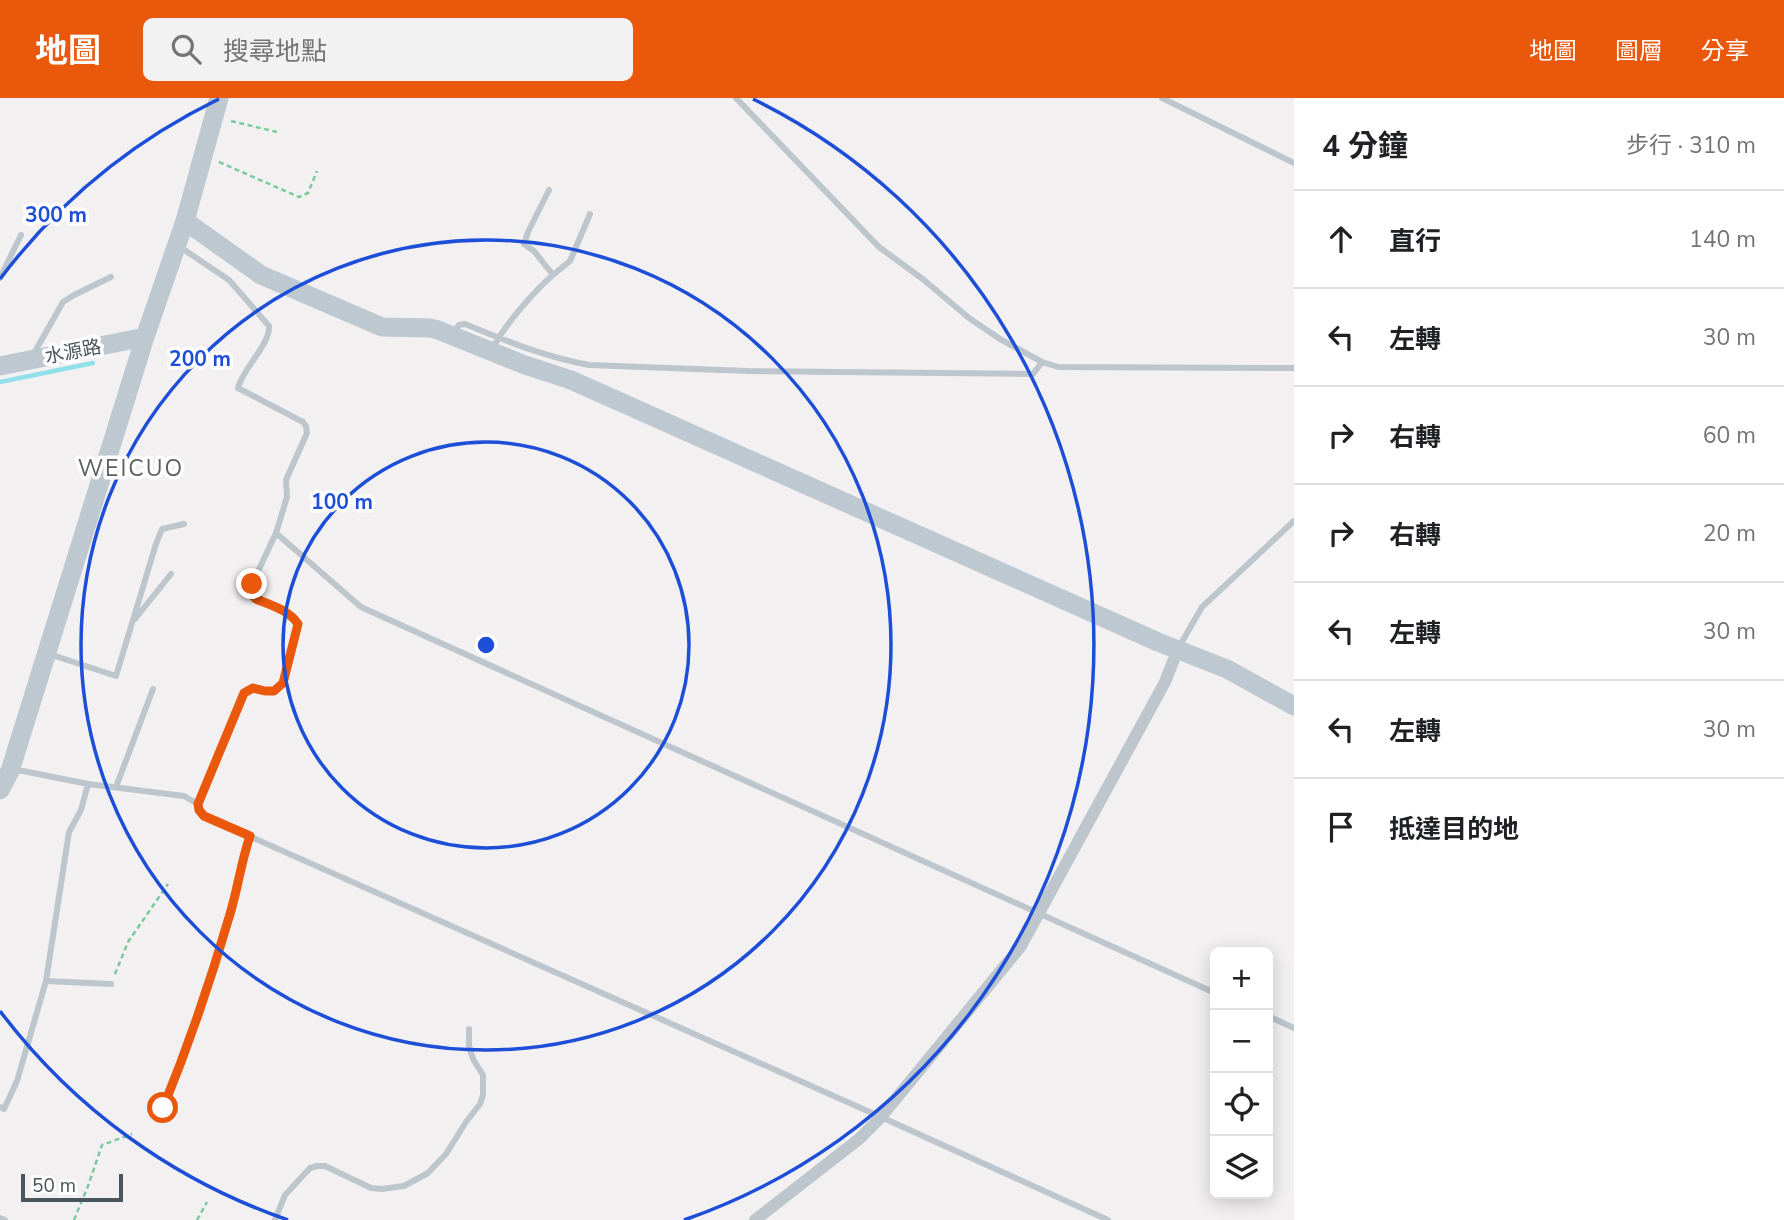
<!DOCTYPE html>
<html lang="zh-TW">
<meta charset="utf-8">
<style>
:root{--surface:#fff;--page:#f2f2f2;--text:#202124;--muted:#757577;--line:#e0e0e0;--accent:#ea580c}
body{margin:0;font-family:"Nunito Sans","Noto Sans TC",sans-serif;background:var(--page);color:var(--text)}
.controls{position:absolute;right:21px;bottom:21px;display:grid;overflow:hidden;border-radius:10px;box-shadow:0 4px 18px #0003}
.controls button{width:63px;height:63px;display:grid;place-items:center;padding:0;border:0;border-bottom:2px solid var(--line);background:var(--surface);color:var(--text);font:35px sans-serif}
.scale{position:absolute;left:21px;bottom:18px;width:102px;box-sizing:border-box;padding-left:7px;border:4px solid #49555d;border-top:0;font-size:19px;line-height:24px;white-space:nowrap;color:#49555d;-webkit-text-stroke:5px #fff;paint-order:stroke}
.stop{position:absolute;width:21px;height:21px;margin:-16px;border:5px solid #ea580c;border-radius:50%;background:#fff}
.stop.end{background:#ea580c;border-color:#fff;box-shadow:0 2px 7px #0008}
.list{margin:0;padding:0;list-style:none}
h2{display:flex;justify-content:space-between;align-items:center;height:91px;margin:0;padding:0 28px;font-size:30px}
h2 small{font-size:23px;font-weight:400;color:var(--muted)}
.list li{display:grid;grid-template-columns:46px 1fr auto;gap:21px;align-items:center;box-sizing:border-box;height:98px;padding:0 28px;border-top:2px solid var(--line)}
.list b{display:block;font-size:26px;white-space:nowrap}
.list em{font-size:23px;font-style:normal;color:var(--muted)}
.icon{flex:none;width:38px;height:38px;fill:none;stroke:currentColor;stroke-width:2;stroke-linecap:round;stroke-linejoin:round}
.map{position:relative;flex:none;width:1294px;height:1122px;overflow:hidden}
header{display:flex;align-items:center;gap:42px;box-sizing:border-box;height:98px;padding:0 35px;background:var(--accent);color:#fff}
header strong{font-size:33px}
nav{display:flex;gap:38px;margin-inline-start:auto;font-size:24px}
.search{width:490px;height:63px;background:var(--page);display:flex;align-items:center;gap:18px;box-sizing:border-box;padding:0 24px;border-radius:10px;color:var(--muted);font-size:26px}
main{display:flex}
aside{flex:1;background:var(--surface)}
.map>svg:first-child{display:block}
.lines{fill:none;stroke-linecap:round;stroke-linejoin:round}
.stream{stroke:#90dfe9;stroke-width:4.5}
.path{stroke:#7acb9c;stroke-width:2.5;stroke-dasharray:5 3.5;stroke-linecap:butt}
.lane{stroke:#bdc6cc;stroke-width:6}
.street{stroke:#bdc6cc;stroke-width:12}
.secondary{stroke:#bdc8d1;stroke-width:19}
.route{stroke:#ea580c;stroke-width:9}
.ring{fill:none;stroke:#1d4ed8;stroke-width:3.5}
.labels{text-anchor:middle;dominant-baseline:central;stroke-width:7;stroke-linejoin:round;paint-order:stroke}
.street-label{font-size:19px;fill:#49555d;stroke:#fff}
.quarter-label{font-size:23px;letter-spacing:2px;fill:#5d6165;stroke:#fff}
.centre{fill:#1d4ed8;stroke:#fff;stroke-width:3.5}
.ring-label{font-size:21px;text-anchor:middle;font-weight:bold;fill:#1d4ed8;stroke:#fff;stroke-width:7;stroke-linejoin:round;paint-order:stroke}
</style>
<header>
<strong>地圖</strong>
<div class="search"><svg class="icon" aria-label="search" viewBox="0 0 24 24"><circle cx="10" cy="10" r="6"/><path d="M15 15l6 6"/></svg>搜尋地點</div>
<nav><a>地圖</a><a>圖層</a><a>分享</a></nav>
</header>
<main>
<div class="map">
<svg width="1294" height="1122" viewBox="0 0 1294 1122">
<rect width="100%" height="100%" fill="#f3f0f1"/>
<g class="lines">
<path class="stream" d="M 0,284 L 93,265"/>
<path class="path" d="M 231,23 L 277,34
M 219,64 L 299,99 L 308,95 L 317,73
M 115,876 L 128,844 L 168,786
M 74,1122 L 88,1088 L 102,1047 L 132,1036
M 197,1122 L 207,1104"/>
<path class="lane" d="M 736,0 L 879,149 L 924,182 L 969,220 L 1000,241 L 1042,264 L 1058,269 L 1294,270
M 1162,0 L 1294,65
M 180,149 L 229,182 L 269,228 C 270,247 243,270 238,290 L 303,324 L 306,328 L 307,335 L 286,382 L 287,399 L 276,435 L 252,486 C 251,492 251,496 256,501 C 270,507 289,512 298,526 L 283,585 L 274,593 L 265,593 L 253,590 L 244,595 L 198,706
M 553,177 L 570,163 L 590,116
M 0,180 L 21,137
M 454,233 L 459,227 L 465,226 C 506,243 545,259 589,267 L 749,273 L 1033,276 L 1042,264
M 492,252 C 502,230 535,192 553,177 L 534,153 L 524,146 L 528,134 L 549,92
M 33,257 L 63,204 L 74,197 L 111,179
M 276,435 L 361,509 L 1215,895
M 135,521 L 171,476
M 1179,549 L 1202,509 L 1294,423
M 49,556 L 116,578 L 156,446 L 162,431 L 184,426
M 12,673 L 23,673 L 88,686 L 184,698 L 198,706 L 199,712 L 204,718 L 881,1019 L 1108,1122
M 116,689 L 153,591
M 46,883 L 111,886
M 1268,918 L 1294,930
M 0,1009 L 4,1011 L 17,983 L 46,883 L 69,734 L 81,712 L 88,686
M 163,1010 C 189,946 211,882 230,816 C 238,790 241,764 250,738
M 0,1120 L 5,1122
M 275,1122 L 285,1097 L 310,1070 L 317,1068 L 325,1068 L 371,1090 L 382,1091 L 404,1088 L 428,1075 L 446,1056 L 466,1024 L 480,1006 L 483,997 L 483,977 L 473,961 L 469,948 L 469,931"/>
<path class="street" d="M 755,1122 L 859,1041 L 881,1019 L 1021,848 L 1165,584 L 1178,551"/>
<path class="secondary" d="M 185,123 L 261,177 L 382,229 L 430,230 L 438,232 L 525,267 L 571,282 L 1158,544 L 1227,571 L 1294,608
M 0,268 L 145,239
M 0,692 L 10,673 L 145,239 L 185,123 L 219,0"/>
</g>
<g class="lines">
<path class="route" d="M 163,1010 C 189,946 211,882 230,816 C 238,790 241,764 250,738 L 204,718 L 199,712 L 198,706 L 244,595 L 253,590 L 265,593 L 274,593 L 283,585 L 298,526 C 289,512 270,507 256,501 L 252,497 L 252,486"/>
</g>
<g class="ring">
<circle cx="486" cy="547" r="203"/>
<circle cx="486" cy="547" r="405"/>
<path d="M288 1122A608 608 0 0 1 0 913M0 181A608 608 0 0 1 219 1M753 1A608 608 0 0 1 684 1122"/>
</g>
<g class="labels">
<g class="street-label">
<text transform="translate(73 254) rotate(-11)">水源路</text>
</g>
<g class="quarter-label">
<text x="131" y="370">WEICUO</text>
</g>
</g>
<circle cx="486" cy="547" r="10" class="centre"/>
<g class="ring-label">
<text x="56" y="124">300 m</text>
<text x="200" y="268">200 m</text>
<text x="342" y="411">100 m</text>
</g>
</svg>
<div class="controls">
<button>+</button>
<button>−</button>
<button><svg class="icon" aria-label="locate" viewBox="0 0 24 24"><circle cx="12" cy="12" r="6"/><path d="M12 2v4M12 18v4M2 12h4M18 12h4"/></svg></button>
<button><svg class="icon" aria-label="layers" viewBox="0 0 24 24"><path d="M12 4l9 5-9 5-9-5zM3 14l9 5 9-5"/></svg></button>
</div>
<div class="scale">50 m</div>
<div class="stop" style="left:163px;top:1010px"></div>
<div class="stop end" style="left:252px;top:486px"></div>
</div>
<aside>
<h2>4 分鐘<small>步行 · 310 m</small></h2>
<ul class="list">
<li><svg class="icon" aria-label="ahead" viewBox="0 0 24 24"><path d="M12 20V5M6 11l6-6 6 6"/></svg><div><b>直行</b></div><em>140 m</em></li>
<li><svg class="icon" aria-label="left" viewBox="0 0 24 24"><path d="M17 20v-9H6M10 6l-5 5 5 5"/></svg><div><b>左轉</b></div><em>30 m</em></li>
<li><svg class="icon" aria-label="right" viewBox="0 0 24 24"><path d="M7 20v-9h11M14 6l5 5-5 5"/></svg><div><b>右轉</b></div><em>60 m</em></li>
<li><svg class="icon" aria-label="right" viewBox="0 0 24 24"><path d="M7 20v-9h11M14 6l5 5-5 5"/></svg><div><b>右轉</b></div><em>20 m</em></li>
<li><svg class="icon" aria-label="left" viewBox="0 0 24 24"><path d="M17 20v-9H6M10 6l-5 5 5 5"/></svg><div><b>左轉</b></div><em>30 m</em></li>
<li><svg class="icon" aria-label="left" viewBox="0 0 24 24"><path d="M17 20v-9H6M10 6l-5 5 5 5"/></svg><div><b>左轉</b></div><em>30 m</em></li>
<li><svg class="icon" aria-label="arrive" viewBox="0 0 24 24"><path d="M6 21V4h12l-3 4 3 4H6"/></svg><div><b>抵達目的地</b></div></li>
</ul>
</aside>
</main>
